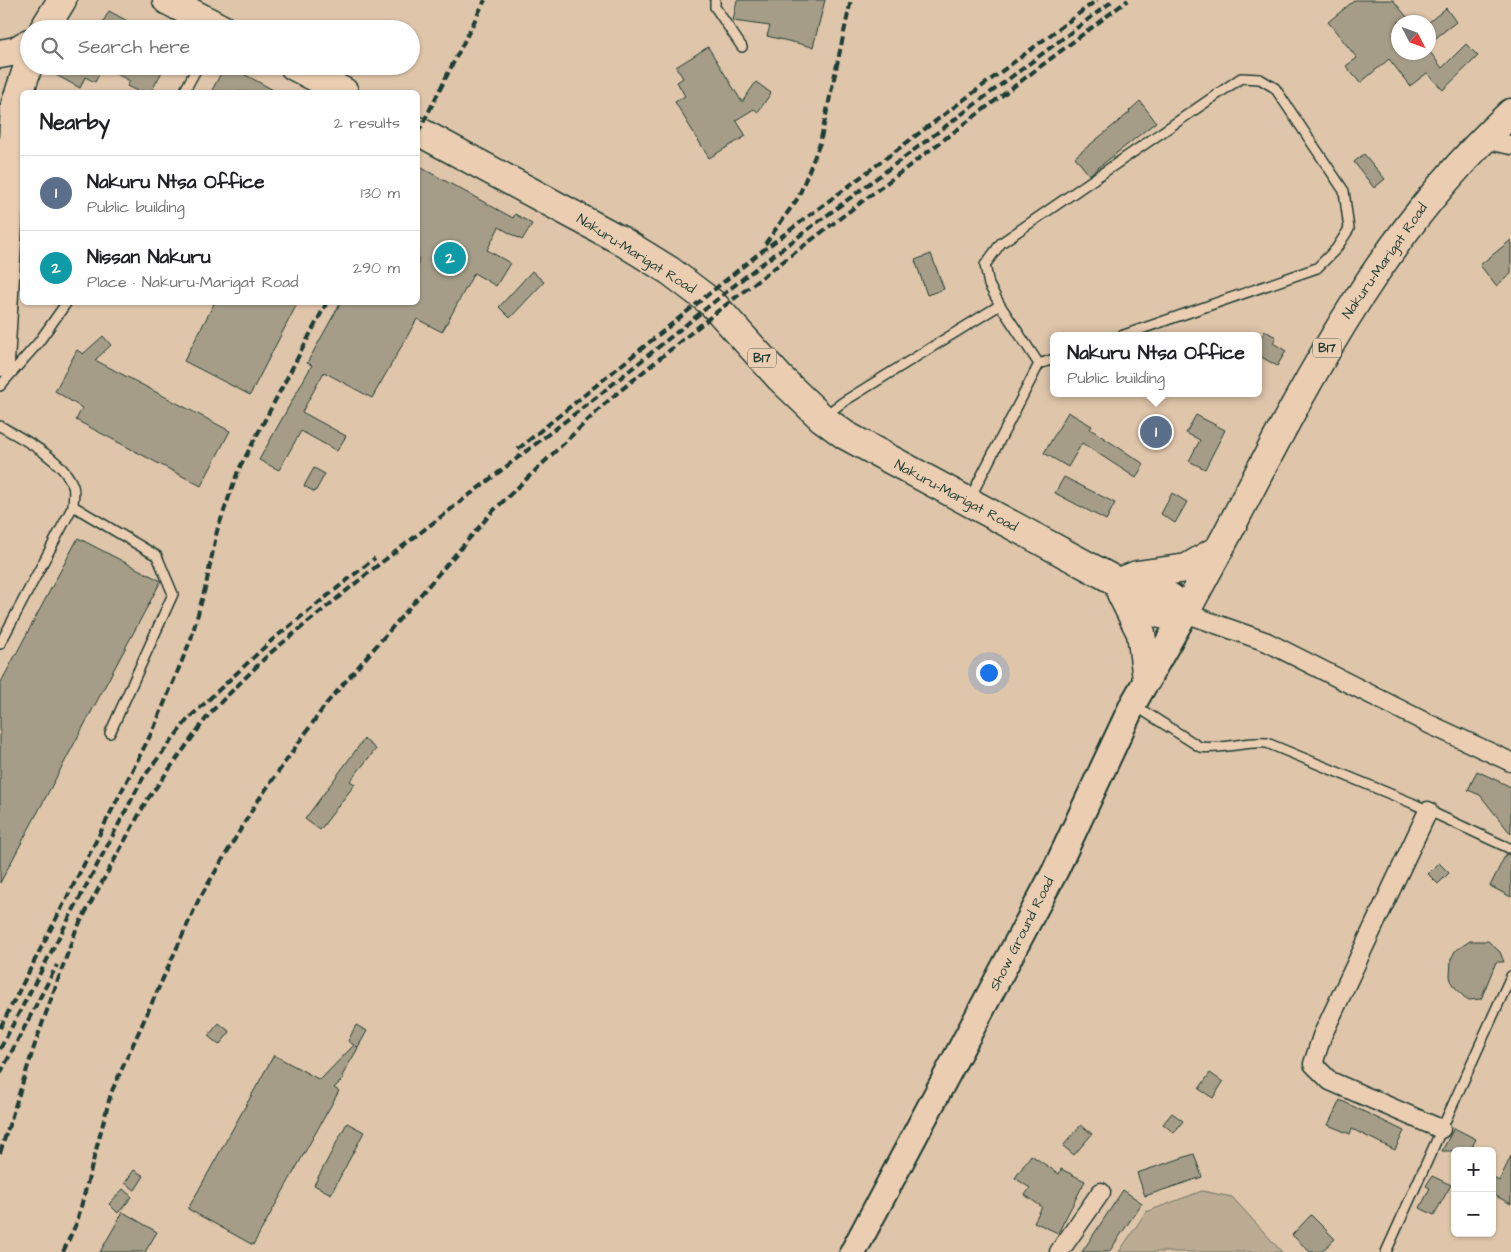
<!DOCTYPE html>
<meta charset="utf-8">
<style>
:root{--surface:#fff;--page:#f2f2f2;--text:#202124;--muted:#757577;--line:#e0e0e0;--accent:#db2777}
body{margin:0;font-family:"Architects Daughter",sans-serif;background:var(--page);color:var(--text)}
.controls{position:absolute;right:15px;bottom:15px;display:grid;overflow:hidden;border-radius:8px;box-shadow:0 1px 4px #0004}
.controls button{width:45px;height:45px;display:grid;place-items:center;padding:0;border:0;border-bottom:1px solid var(--line);background:var(--surface);color:var(--text);font:25px sans-serif}
.compass{position:absolute;left:1391px;top:15px;width:45px;height:45px;border-radius:50%;background:var(--surface);box-shadow:0 1px 4px #0004;rotate:132deg}
.you{position:absolute;left:988px;top:672px;width:18px;height:18px;margin:-12px;border:4px solid #fff;border-radius:50%;background:#1a73e8;box-shadow:0 0 0 8px #1a73e833}
.badge{display:grid;place-items:center;width:32px;height:32px;border-radius:50%;background:var(--accent);color:#fff;font-size:16px;font-weight:700}
.pin{position:absolute;translate:-50% -50%;border:2px solid #fff;box-shadow:0 1px 5px #0006}
.popup{position:absolute;left:1050px;top:332px;width:212px;height:65px;box-sizing:border-box;display:grid;place-content:center;border-radius:8px;background:var(--surface);filter:drop-shadow(0 1px 4px #0005);font-size:16px;white-space:nowrap;color:var(--muted)}
.popup b{font-size:19px;color:var(--text)}
.popup::after{content:'';position:absolute;left:50%;top:100%;margin-left:-10px;border:10px solid transparent;border-top-color:var(--surface)}
.list{margin:0;padding:0;list-style:none}
h2{display:flex;justify-content:space-between;align-items:center;height:65px;margin:0;padding:0 20px;font-size:21px}
h2 small{font-size:16px;font-weight:400;color:var(--muted)}
.list li{display:grid;grid-template-columns:32px 1fr auto;gap:15px;align-items:center;box-sizing:border-box;height:75px;padding:0 20px;border-top:1px solid var(--line)}
.list b{display:block;font-size:19px;white-space:nowrap}
.list p{margin:0;font-size:16px;white-space:nowrap;color:var(--muted)}
.list em{font-size:16px;font-style:normal;color:var(--muted)}
.icon{flex:none;width:28px;height:28px;fill:none;stroke:currentColor;stroke-width:2;stroke-linecap:round;stroke-linejoin:round}
.map{position:relative;flex:none;width:1511px;height:1252px;overflow:hidden}
.search{position:absolute;background:var(--surface);box-shadow:0 1px 4px #0004;left:20px;top:20px;width:400px;height:55px;display:flex;align-items:center;gap:12px;box-sizing:border-box;padding:0 18px;border-radius:28px;color:var(--muted);font-size:19px}
.panel{position:absolute;background:var(--surface);box-shadow:0 1px 4px #0004;left:20px;top:90px;width:400px;height:215px;border-radius:8px}
.map>svg:first-child{display:block}
.green{fill:#bcac94;stroke:#6e7464}
.building{fill:#a59d88;stroke:#1f3d34}
.lines{fill:none;stroke-linecap:round;stroke-linejoin:round}
.lane-casing{stroke:#1f3d34;stroke-width:12}
.street-casing{stroke:#1f3d34;stroke-width:21}
.secondary-casing{stroke:#1f3d34;stroke-width:29}
.primary-casing{stroke:#1f3d34;stroke-width:31}
.highway-casing{stroke:#1f3d34;stroke-width:31}
.lane{stroke:#ebceb2;stroke-width:9}
.street{stroke:#ebceb2;stroke-width:18}
.secondary{stroke:#ebceb2;stroke-width:25}
.primary{stroke:#ebceb2;stroke-width:28}
.highway{stroke:#ebceb2;stroke-width:28}
.rail{stroke:#1f3d34;stroke-width:4;stroke-dasharray:8 4;stroke-linecap:butt}
.labels{text-anchor:middle;dominant-baseline:central;stroke-width:4;stroke-linejoin:round;paint-order:stroke}
.shield{fill:#ebceb2;stroke:#5c685a;stroke-width:1}
.shield-label{font-size:12px;font-weight:bold;fill:#1f3d34}
.street-label{font-size:14px;fill:#1f3d34;stroke:#ebceb2}
</style>
<div class="map">
<svg width="1511" height="1252" viewBox="0 0 1511 1252">
<rect width="100%" height="100%" fill="#dfc5aa"/>
<filter id="ink" filterUnits="userSpaceOnUse"><feTurbulence type="fractalNoise" baseFrequency=".02" numOctaves="2"/><feDisplacementMap in="SourceGraphic" scale="10" xChannelSelector="R" yChannelSelector="G"/><feConvolveMatrix kernelMatrix="1 2 1 2 8 2 1 2 1" color-interpolation-filters="sRGB"/></filter>
<g filter="url(#ink)">
<path class="green" d="M 1202,1191 L 1232,1197 L 1282,1252 L 1119,1252 L 1146,1212 Z"/>
<path class="building" d="M 737,0 L 825,0 L 813,47 L 767,36 L 770,26 L 733,21 Z
M 1355,0 L 1393,0 L 1411,22 L 1398,22 L 1398,52 L 1430,52 L 1442,68 L 1466,44 L 1478,56 L 1443,90 L 1427,73 L 1410,86 L 1389,59 L 1360,83 L 1346,66 L 1357,58 L 1328,22 Z
M 1446,8 L 1456,22 L 1428,44 L 1428,23 Z
M 109,11 L 142,29 L 99,29 Z
M 708,47 L 742,102 L 756,82 L 771,93 L 758,112 L 754,109 L 736,120 L 746,136 L 709,158 L 675,102 L 685,96 L 677,82 L 683,78 L 676,67 Z
M 60,66 L 165,66 L 151,92 L 139,92 L 127,86 L 130,81 L 103,67 L 95,82 L 85,77 L 80,88 L 56,75 Z
M 225,66 L 229,66 L 277,92 L 211,92 Z
M 1140,101 L 1156,122 L 1089,175 L 1075,157 L 1130,112 L 1129,111 Z
M 1364,154 L 1385,179 L 1374,188 L 1354,162 Z
M 418,166 L 513,218 L 515,214 L 532,224 L 522,240 L 499,227 L 487,250 L 510,263 L 496,286 L 474,273 L 442,332 L 417,319 L 372,398 L 324,372 L 302,412 L 346,436 L 337,451 L 301,431 L 279,470 L 259,460 L 312,365 L 307,363 L 341,302 L 418,302 Z
M 1511,240 L 1511,274 L 1496,286 L 1480,265 Z
M 931,254 L 944,289 L 927,295 L 915,260 Z
M 532,271 L 544,282 L 510,318 L 499,307 Z
M 215,302 L 298,302 L 250,395 L 184,361 Z
M 1265,331 L 1276,337 L 1273,343 L 1286,351 L 1277,366 L 1258,355 L 1258,342 Z
M 103,336 L 111,345 L 95,360 L 230,431 L 201,486 L 76,420 L 82,408 L 55,391 L 77,350 L 83,354 Z
M 1068,412 L 1092,426 L 1090,429 L 1144,464 L 1136,478 L 1082,443 L 1068,467 L 1044,453 Z
M 1196,415 L 1225,430 L 1205,469 L 1189,461 L 1200,440 L 1186,433 Z
M 314,468 L 325,474 L 315,492 L 304,486 Z
M 1064,477 L 1115,503 L 1106,520 L 1055,493 Z
M 1172,493 L 1187,502 L 1175,523 L 1161,514 Z
M 78,538 L 161,581 L 0,883 L 0,684 Z
M 364,739 L 376,749 L 350,781 L 355,784 L 320,830 L 305,819 Z
M 1477,771 L 1511,787 L 1511,834 L 1480,795 L 1468,790 Z
M 1506,854 L 1511,855 L 1511,897 L 1490,886 Z
M 1439,863 L 1449,873 L 1438,884 L 1428,874 Z
M 1470,941 L 1488,941 L 1500,952 L 1504,962 L 1496,962 L 1481,999 L 1469,1000 L 1464,997 L 1452,984 L 1450,976 L 1451,959 L 1455,951 Z
M 219,1023 L 230,1032 L 219,1045 L 208,1036 Z
M 356,1025 L 367,1031 L 358,1047 L 356,1046 L 358,1048 L 342,1076 L 344,1078 L 334,1088 L 339,1091 L 253,1245 L 188,1209 L 274,1055 L 320,1080 L 354,1045 L 348,1041 Z
M 1210,1073 L 1223,1082 L 1213,1098 L 1199,1089 Z
M 1340,1100 L 1404,1131 L 1395,1150 L 1352,1129 L 1350,1134 L 1328,1125 Z
M 1172,1113 L 1183,1121 L 1174,1133 L 1163,1124 Z
M 347,1123 L 364,1132 L 331,1194 L 314,1185 Z
M 1081,1125 L 1092,1134 L 1074,1155 L 1063,1146 Z
M 1454,1128 L 1476,1139 L 1470,1151 L 1442,1151 Z
M 1194,1154 L 1202,1177 L 1145,1196 L 1137,1173 Z
M 1031,1155 L 1059,1174 L 1061,1169 L 1085,1181 L 1058,1233 L 1034,1222 L 1042,1207 L 1025,1195 L 1030,1188 L 1015,1178 Z
M 1511,1156 L 1511,1204 L 1492,1194 L 1492,1177 L 1499,1181 Z
M 134,1170 L 144,1176 L 135,1190 L 125,1183 Z
M 1432,1176 L 1451,1185 L 1434,1215 L 1420,1208 L 1430,1188 L 1426,1186 Z
M 123,1189 L 132,1197 L 118,1213 L 109,1204 Z
M 1123,1190 L 1142,1203 L 1109,1252 L 1082,1252 Z
M 123,1212 L 157,1232 L 145,1252 L 100,1252 Z
M 1311,1215 L 1335,1239 L 1321,1252 L 1310,1252 L 1292,1235 Z"/>
<g class="lines">
<g class="lane-casing">
<path id="lane" d="M 715,0 L 715,7 L 742,47
M 184,92 L 198,66
M 1000,305 L 1039,364
M 0,386 L 38,343 L 67,302
M 824,416 L 843,402 L 1000,305 L 989,285 L 985,265 L 1001,243 L 1241,78 L 1260,79 L 1275,88 L 1344,191 L 1349,229 L 1336,249 L 1317,268 L 1121,336
M 0,426 C 23,439 63,459 73,486 C 75,491 73,500 73,506 L 0,644
M 969,500 L 1039,364 L 1054,359
M 73,506 L 157,556 L 173,594 L 110,733
M 1134,705 L 1200,747 C 1223,750 1245,741 1267,743 L 1412,803 L 1511,849
M 1386,1252 L 1511,976"/>
</g>
<g class="street-casing">
<path id="street" d="M 1482,139 L 1511,145
M 1185,613 L 1267,642 L 1429,724 L 1511,762
M 1428,811 L 1322,1036 L 1313,1064 L 1330,1081 L 1441,1129
M 1059,1252 L 1101,1192"/>
</g>
<g class="secondary-casing">
<path id="secondary" d="M 853,1252 L 1055,871 L 1133,704 L 1185,613"/>
</g>
<g class="primary-casing">
<path id="primary" d="M 167,0 L 222,29
M 294,66 L 344,92
M 418,131 L 620,240 L 670,271 L 712,303 L 780,378 L 822,418 L 845,435 L 1112,579 C 1133,596 1155,624 1185,613 C 1202,580 1221,547 1238,513 C 1314,367 1388,226 1511,113
M 1120,582 L 1137,575 L 1187,568 L 1219,549
M 1123,582 C 1146,589 1172,590 1185,613
M 1121,593 L 1141,633 L 1147,679"/>
</g>
<g class="highway-casing">
<path id="highway" d="M 44,29 L 62,0
M 0,54 L 16,51 L 29,43
M 0,362 L 15,106 L 29,63"/>
</g>
<use href="#lane" class="lane"/>
<use href="#street" class="street"/>
<use href="#secondary" class="secondary"/>
<use href="#primary" class="primary"/>
<use href="#highway" class="highway"/>
<path class="rail" d="M 418,133 L 485,0
M 765,244 L 798,198 L 820,143 L 851,0
M 518,449 L 758,254 L 1097,0
M 0,1028 L 154,728 L 191,639 L 206,585 L 217,531 L 238,471 L 327,302
M 0,1049 L 143,778 L 188,719 L 272,640 L 375,558
M 0,1074 L 57,965
M 0,1153 L 36,1041 L 76,930 L 147,800 L 210,713 L 269,654 L 373,569 L 598,396 L 746,276 L 1114,0
M 63,1252 L 77,1222 L 111,1093 L 199,899 L 257,802 L 326,704 L 493,511 L 610,399 L 719,310 L 1128,0"/>
</g>
</g>
<g class="labels">
<g class="shield">
<rect x="1313" y="338.5" width="28" height="19" rx="4"/>
<rect x="748" y="348.5" width="28" height="19" rx="4"/>
</g>
<g class="shield-label">
<text x="1327" y="348">B17</text>
<text x="762" y="358">B17</text>
</g>
<g class="street-label">
<text transform="translate(636 254) rotate(32)">Nakuru-Marigat Road</text>
<text transform="translate(1385 261) rotate(-55)">Nakuru-Marigat Road</text>
<text transform="translate(956 496) rotate(28)">Nakuru-Marigat Road</text>
<text transform="translate(1022 934) rotate(-63)">Show Ground Road</text>
</g>
</g>
</svg>
<div class="controls">
<button>+</button>
<button>−</button>
</div>
<svg class="compass" viewBox="-18 -18 36 36"><path d="M0-13l5 13h-10z" fill="#e53935"/><path d="M0 13l5-13h-10z" fill="#757577"/></svg>
<div class="you"></div>
<div class="pin badge" style="left:1156px;top:432px;background:#5c6f8a">1</div>
<div class="popup"><b>Nakuru Ntsa Office</b>Public building</div>
<div class="pin badge" style="left:450px;top:258px;background:#0f9aa8">2</div>
<div class="search"><svg class="icon" aria-label="search" viewBox="0 0 24 24"><circle cx="10" cy="10" r="6"/><path d="M15 15l6 6"/></svg>Search here</div>
<section class="panel">
<h2>Nearby<small>2 results</small></h2>
<ul class="list">
<li><span class="badge" style="background:#5c6f8a">1</span><div><b>Nakuru Ntsa Office</b><p>Public building</p></div><em>130 m</em></li>
<li><span class="badge" style="background:#0f9aa8">2</span><div><b>Nissan Nakuru</b><p>Place · Nakuru-Marigat Road</p></div><em>290 m</em></li>
</ul>
</section>
</div>
